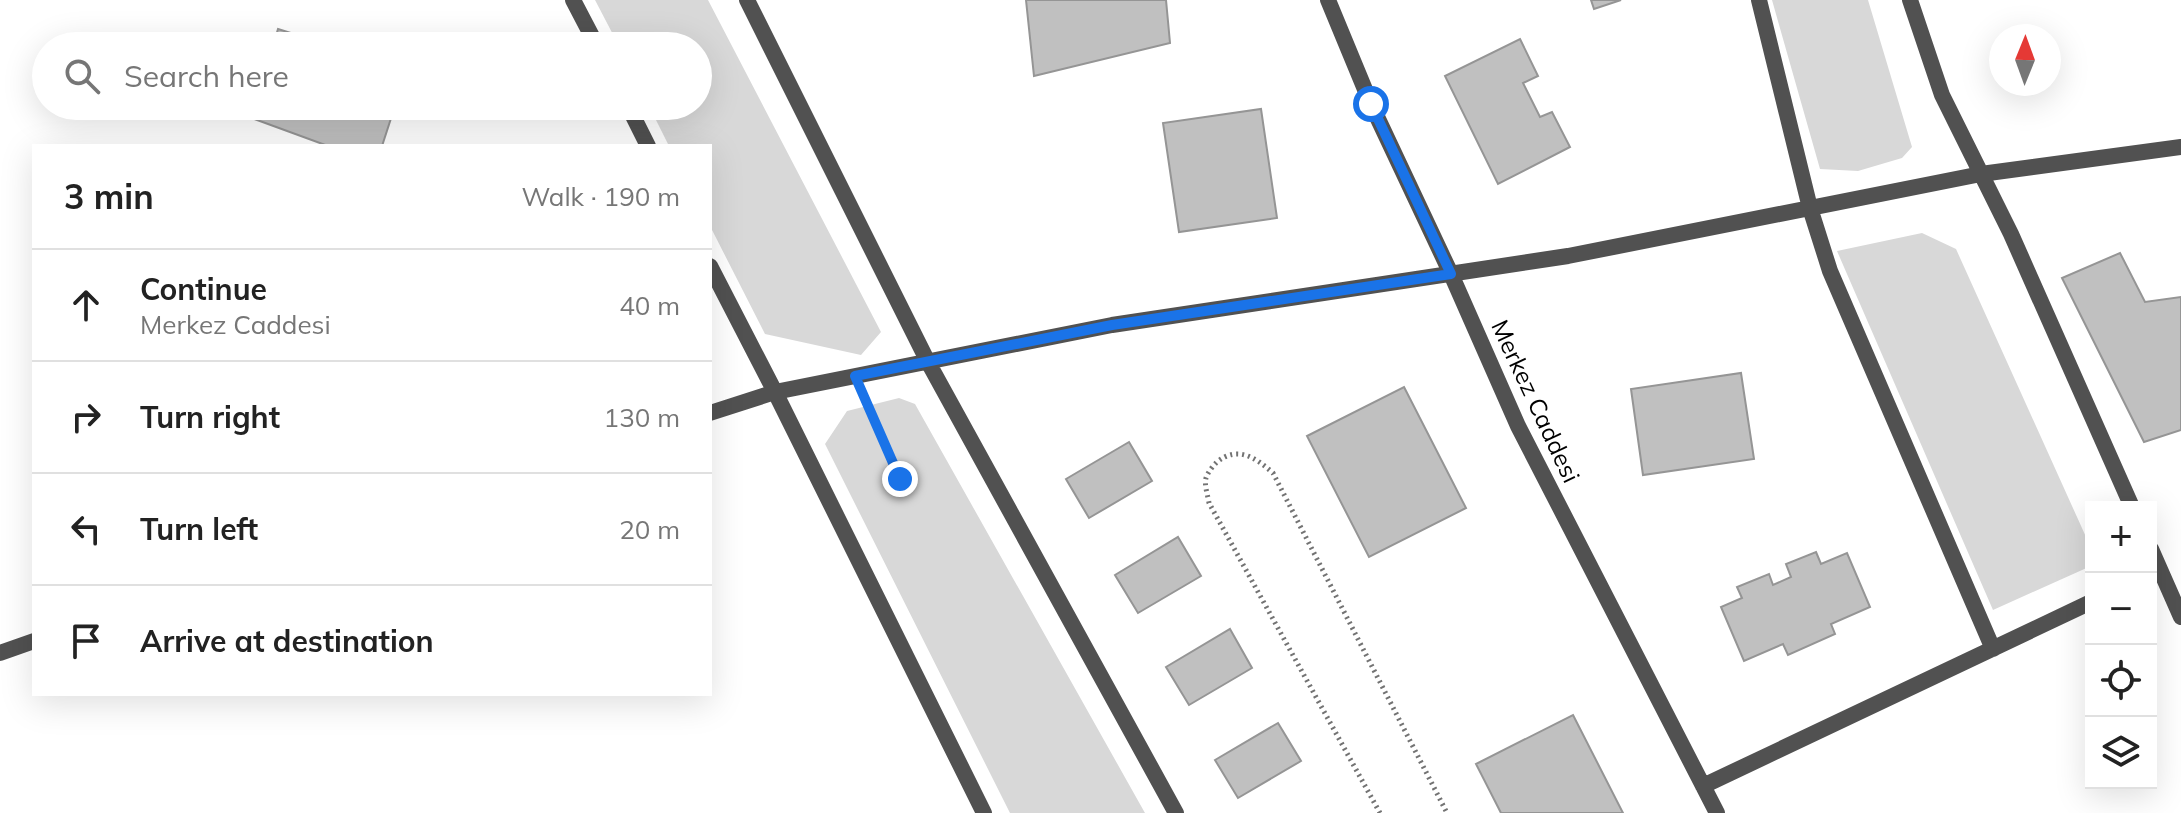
<!DOCTYPE html>
<meta charset="utf-8">
<style>
:root{--surface:#fff;--page:#f6f6f6;--text:#222;--muted:#767676;--line:#e0e0e0}
body{margin:0;font-family:Mulish,sans-serif;background:var(--page);color:var(--text)}
.controls{position:absolute;right:24px;bottom:24px;display:grid;overflow:hidden;border-radius:0px;box-shadow:0 8px 32px #0002}
.controls button{width:72px;height:72px;display:grid;place-items:center;padding:0;border:0;border-bottom:2px solid var(--line);background:var(--surface);color:var(--text);font:40px sans-serif}
.compass{position:absolute;left:1989px;top:24px;width:72px;height:72px;border-radius:50%;background:var(--surface);box-shadow:0 8px 32px #0002;rotate:1deg}
.stop{position:absolute;width:24px;height:24px;margin:-18px;border:6px solid #1a73e8;border-radius:50%;background:#fff}
.stop.end{background:#1a73e8;border-color:#fff;box-shadow:0 2px 8px #0008}
.list{margin:0;padding:0;list-style:none}
h2{display:flex;justify-content:space-between;align-items:center;height:104px;margin:0;padding:0 32px;font-size:34px}
h2 small{font-size:26px;font-weight:400;color:var(--muted)}
.list li{display:grid;grid-template-columns:52px 1fr auto;gap:24px;align-items:center;box-sizing:border-box;height:112px;padding:0 32px;border-top:2px solid var(--line)}
.list b{display:block;font-size:30px;white-space:nowrap}
.list p{margin:0;font-size:26px;white-space:nowrap;color:var(--muted)}
.list em{font-size:26px;font-style:normal;color:var(--muted)}
.icon{flex:none;width:44px;height:44px;fill:none;stroke:currentColor;stroke-width:2;stroke-linecap:round;stroke-linejoin:round}
.map{position:relative;flex:none;width:2181px;height:813px;overflow:hidden}
.search{position:absolute;background:var(--surface);box-shadow:0 8px 32px #0002;left:32px;top:32px;width:680px;height:88px;display:flex;align-items:center;gap:20px;box-sizing:border-box;padding:0 28px;border-radius:44px;color:var(--muted);font-size:30px}
.panel{position:absolute;background:var(--surface);box-shadow:0 8px 32px #0002;left:32px;top:144px;width:680px;height:552px;border-radius:0px}
.map>svg:first-child{display:block}
.green{fill:#d8d8d8}
.building{fill:#c0c0c0;stroke:#959595;stroke-width:2}
.lines{fill:none;stroke-linecap:round;stroke-linejoin:round}
.path{stroke:#737373;stroke-width:5;stroke-dasharray:2 4;stroke-linecap:butt}
.minor{stroke:#515151;stroke-width:16}
.route{stroke:#1a73e8;stroke-width:10}
.labels{text-anchor:middle;dominant-baseline:central;stroke-width:6;stroke-linejoin:round;paint-order:stroke}
.street-label{font-size:24px;fill:#000;stroke:#fff}
</style>
<div class="map">
<svg width="2181" height="813" viewBox="0 0 2181 813">
<rect width="100%" height="100%" fill="#fff"/>
<path class="green" d="M 595,0 L 708,0 L 881,332 L 861,355 L 765,334 L 710,226 L 710,146 L 669,146 L 649,106 L 698,106 L 698,46 L 619,46 Z
M 1772,0 L 1868,0 L 1912,147 L 1902,158 L 1858,171 L 1820,169 Z
M 1922,233 L 1956,249 L 2091,548 L 2091,566 L 1993,610 L 1837,251 Z
M 899,398 L 915,404 L 1145,813 L 1010,813 L 825,444 L 847,411 Z"/>
<path class="building" d="M 1026,0 L 1166,0 L 1170,43 L 1034,76 Z
M 1591,0 L 1621,0 L 1594,9 Z
M 278,29 L 332,46 L 273,46 Z
M 1520,39 L 1538,76 L 1523,83 L 1540,117 L 1552,112 L 1570,147 L 1498,184 L 1445,76 Z
M 253,106 L 395,106 L 382,146 L 328,146 L 249,117 Z
M 1261,109 L 1277,218 L 1179,232 L 1163,123 Z
M 2120,253 L 2145,302 L 2181,297 L 2181,430 L 2144,442 L 2062,278 Z
M 1741,373 L 1754,459 L 1643,475 L 1631,389 Z
M 1404,387 L 1466,508 L 1369,557 L 1307,436 Z
M 1129,442 L 1152,481 L 1089,518 L 1066,479 Z
M 1178,537 L 1201,576 L 1138,613 L 1115,575 Z
M 1816,552 L 1821,564 L 1847,553 L 1870,607 L 1831,624 L 1835,634 L 1788,655 L 1783,644 L 1744,661 L 1721,607 L 1742,598 L 1737,587 L 1769,574 L 1773,585 L 1791,577 L 1786,564 Z
M 1230,629 L 1252,668 L 1189,705 L 1166,667 Z
M 1573,715 L 1623,813 L 1501,813 L 1476,764 Z
M 1278,723 L 1301,761 L 1238,798 L 1215,760 Z"/>
<g class="lines">
<path class="path" d="M 863,395 L 900,479
M 1380,813 L 1209,503 C 1208,496 1204,485 1206,478 C 1208,472 1213,466 1217,462 C 1238,445 1256,458 1273,473 L 1447,813"/>
<path class="minor" d="M 573,0 L 597,46
M 747,0 L 928,362 L 1176,813
M 1328,0 L 1371,104 L 1451,274 L 1518,426 L 1717,813
M 1759,0 L 1810,208 L 1830,271 L 1993,649
M 1910,0 L 1942,95 L 2011,234 L 2132,507
M 628,106 L 648,146
M 710,266 L 775,392 L 984,813
M 710,413 L 775,392 L 1112,325 L 1568,256 L 1981,174 L 2181,147
M 2151,549 L 2181,617
M 0,653 L 34,641
M 1703,786 L 2091,602"/>
</g>
<g class="lines">
<path class="route" d="M 900,479 L 855,376 L 1112,325 L 1451,274 L 1371,104"/>
</g>
<g class="labels">
<g class="street-label">
<text transform="translate(1536 401) rotate(65)">Merkez Caddesi</text>
</g>
</g>
</svg>
<div class="controls">
<button>+</button>
<button>−</button>
<button><svg class="icon" aria-label="locate" viewBox="0 0 24 24"><circle cx="12" cy="12" r="6"/><path d="M12 2v4M12 18v4M2 12h4M18 12h4"/></svg></button>
<button><svg class="icon" aria-label="layers" viewBox="0 0 24 24"><path d="M12 4l9 5-9 5-9-5zM3 14l9 5 9-5"/></svg></button>
</div>
<svg class="compass" viewBox="-18 -18 36 36"><path d="M0-13l5 13h-10z" fill="#e53935"/><path d="M0 13l5-13h-10z" fill="#767676"/></svg>
<div class="stop" style="left:1371px;top:104px"></div>
<div class="stop end" style="left:900px;top:479px"></div>
<div class="search"><svg class="icon" aria-label="search" viewBox="0 0 24 24"><circle cx="10" cy="10" r="6"/><path d="M15 15l6 6"/></svg>Search here</div>
<section class="panel">
<h2>3 min<small>Walk · 190 m</small></h2>
<ul class="list">
<li><svg class="icon" aria-label="ahead" viewBox="0 0 24 24"><path d="M12 20V5M6 11l6-6 6 6"/></svg><div><b>Continue</b><p>Merkez Caddesi</p></div><em>40 m</em></li>
<li><svg class="icon" aria-label="right" viewBox="0 0 24 24"><path d="M7 20v-9h11M14 6l5 5-5 5"/></svg><div><b>Turn right</b></div><em>130 m</em></li>
<li><svg class="icon" aria-label="left" viewBox="0 0 24 24"><path d="M17 20v-9H6M10 6l-5 5 5 5"/></svg><div><b>Turn left</b></div><em>20 m</em></li>
<li><svg class="icon" aria-label="arrive" viewBox="0 0 24 24"><path d="M6 21V4h12l-3 4 3 4H6"/></svg><div><b>Arrive at destination</b></div></li>
</ul>
</section>
</div>
